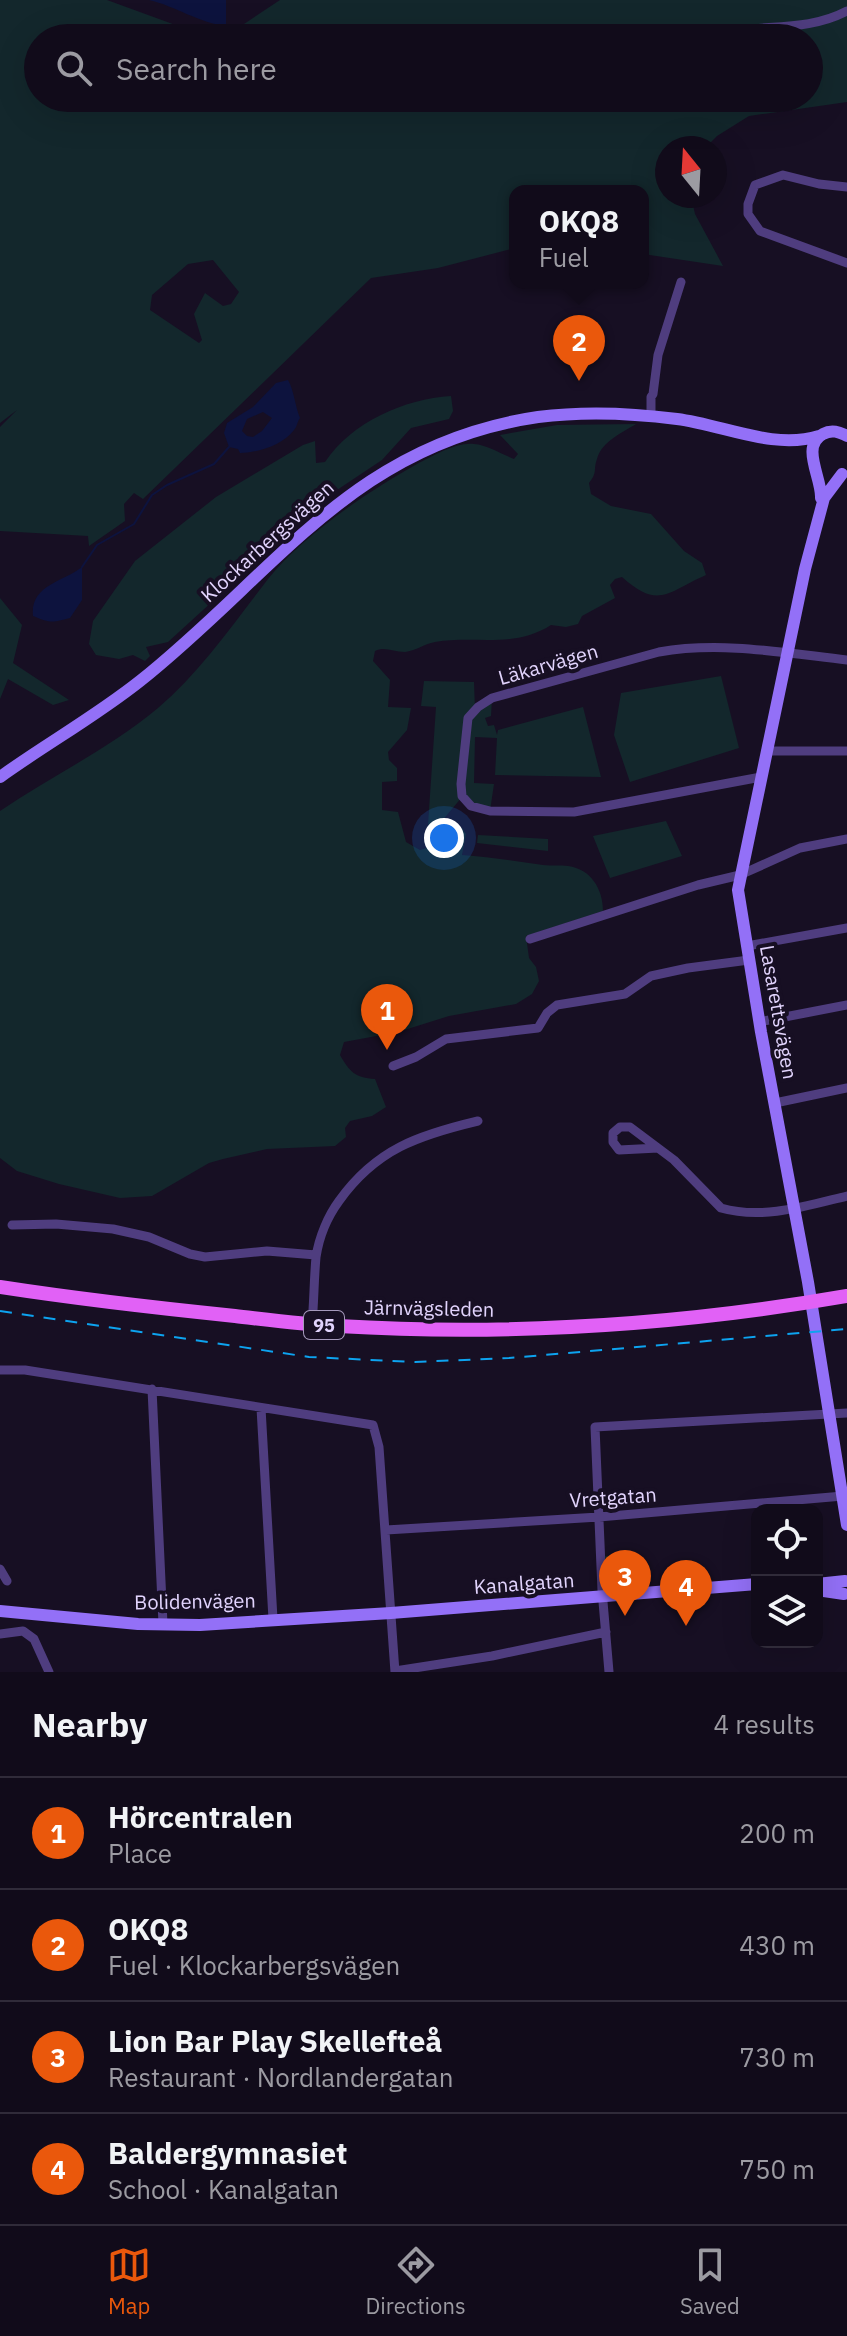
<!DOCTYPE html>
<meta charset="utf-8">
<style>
:root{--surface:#110b1a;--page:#1e1927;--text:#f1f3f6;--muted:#9c9ba2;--line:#302b39;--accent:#ea580c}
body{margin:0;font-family:"IBM Plex Sans",sans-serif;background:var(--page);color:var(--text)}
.controls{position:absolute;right:24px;bottom:24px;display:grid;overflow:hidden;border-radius:16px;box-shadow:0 8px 32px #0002}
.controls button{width:72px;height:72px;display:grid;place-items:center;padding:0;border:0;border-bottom:2px solid var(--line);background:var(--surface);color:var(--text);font:40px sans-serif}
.compass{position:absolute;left:655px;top:136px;width:72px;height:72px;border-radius:50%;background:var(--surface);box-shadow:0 8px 32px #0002;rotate:342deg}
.you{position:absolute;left:444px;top:838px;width:28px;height:28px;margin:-20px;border:6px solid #fff;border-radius:50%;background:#1a73e8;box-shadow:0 0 0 12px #1a73e833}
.badge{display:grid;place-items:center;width:52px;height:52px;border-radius:50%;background:var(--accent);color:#fff;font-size:26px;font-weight:700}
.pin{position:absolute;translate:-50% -66px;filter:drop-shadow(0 2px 4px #0008)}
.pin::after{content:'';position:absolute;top:42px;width:28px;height:24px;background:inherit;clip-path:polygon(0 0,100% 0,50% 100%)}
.popup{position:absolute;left:509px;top:185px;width:140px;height:104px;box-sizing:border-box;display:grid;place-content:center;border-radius:16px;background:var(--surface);filter:drop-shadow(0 2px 6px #0005);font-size:26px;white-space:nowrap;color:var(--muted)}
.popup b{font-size:30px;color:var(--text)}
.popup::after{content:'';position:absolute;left:50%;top:100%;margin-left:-16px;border:16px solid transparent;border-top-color:var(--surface)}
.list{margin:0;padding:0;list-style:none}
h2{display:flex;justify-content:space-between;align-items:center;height:104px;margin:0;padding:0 32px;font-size:34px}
h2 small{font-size:26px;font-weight:400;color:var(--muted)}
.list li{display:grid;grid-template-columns:52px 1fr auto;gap:24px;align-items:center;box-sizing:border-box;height:112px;padding:0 32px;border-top:2px solid var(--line)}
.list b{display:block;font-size:30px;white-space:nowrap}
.list p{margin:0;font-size:26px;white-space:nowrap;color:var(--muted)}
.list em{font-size:26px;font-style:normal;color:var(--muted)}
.icon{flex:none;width:44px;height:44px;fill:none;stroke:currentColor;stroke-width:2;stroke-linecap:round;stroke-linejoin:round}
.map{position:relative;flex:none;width:847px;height:1672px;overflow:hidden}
.search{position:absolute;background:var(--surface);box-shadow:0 8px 32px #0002;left:24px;right:24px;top:24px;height:88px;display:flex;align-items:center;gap:20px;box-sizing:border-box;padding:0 28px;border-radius:44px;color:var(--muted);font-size:30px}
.sheet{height:552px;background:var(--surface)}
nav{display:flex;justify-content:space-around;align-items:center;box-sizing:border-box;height:112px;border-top:2px solid var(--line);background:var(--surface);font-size:22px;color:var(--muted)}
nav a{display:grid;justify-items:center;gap:4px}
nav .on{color:var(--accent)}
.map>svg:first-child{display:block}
.green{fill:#13272c;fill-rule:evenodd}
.water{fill:#0d133e;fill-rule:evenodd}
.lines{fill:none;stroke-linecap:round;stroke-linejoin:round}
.stream{stroke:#0d133e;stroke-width:2}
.street{stroke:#4f3d7f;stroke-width:9}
.secondary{stroke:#9370f7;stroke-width:12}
.primary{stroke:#e161f6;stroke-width:14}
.rail{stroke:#0da3ef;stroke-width:2;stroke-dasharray:12 10;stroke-linecap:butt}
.labels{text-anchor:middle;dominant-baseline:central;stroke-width:8;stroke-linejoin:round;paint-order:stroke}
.shield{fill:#170f23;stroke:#a599bc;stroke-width:2}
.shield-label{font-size:18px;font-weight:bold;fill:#e2d4fd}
.street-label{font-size:20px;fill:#e2d4fd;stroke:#170f23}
</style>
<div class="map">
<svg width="847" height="1672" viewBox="0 0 847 1672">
<rect width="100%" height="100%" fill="#170f23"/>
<path class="green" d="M 0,0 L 107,0 L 211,38 L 38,38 L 38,98 L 809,98 L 809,38 L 223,38 L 280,0 L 847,0 L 847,102 L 749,116 L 717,136 L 705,148 L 667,148 L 667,196 L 691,196 L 695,214 L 723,266 L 643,254 L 643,191 L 515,191 L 515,248 L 438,268 L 371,278 L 143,499 L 134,493 L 124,504 L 125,521 L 89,546 L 88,536 L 0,531 L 0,427 L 17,410 L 0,423 ZM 213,260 L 239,292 L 231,304 L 223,306 L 205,293 L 194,314 L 202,340 L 199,343 L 150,310 L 152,295 L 188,264 Z
M 451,396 L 453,411 L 449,419 L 411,428 L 382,460 L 292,520 L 282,537 L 260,551 L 248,569 L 168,642 L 146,647 L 150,656 L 145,661 L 133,655 L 119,659 L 96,655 L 89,644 L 93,621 L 135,561 L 216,497 L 303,445 L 315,441 L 316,463 L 325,462 C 352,422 404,399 451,396 Z
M 636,424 C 622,433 602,441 597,459 C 593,470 598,472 589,483 L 591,494 L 611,506 L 651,514 L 684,551 L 702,563 L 706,575 C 667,592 659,610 622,577 L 615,579 L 610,585 L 615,598 L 582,616 L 578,624 L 566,627 L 551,625 C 514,649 475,635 435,642 C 424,644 415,651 405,652 C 393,652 385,646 375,651 L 373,661 L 390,680 L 388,707 L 411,708 L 407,730 L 388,752 L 389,760 L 397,768 L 397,781 L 382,782 L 382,810 L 398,812 L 406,842 L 420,850 L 436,845 L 455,828 L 462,828 L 466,834 L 462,855 C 490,857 516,861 543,865 C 552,866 560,865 568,866 C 591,869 603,889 603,911 L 526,936 L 529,958 L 536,967 L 539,981 L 532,994 L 516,1004 L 449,1016 L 398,1032 L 344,1042 L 340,1055 C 349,1071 355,1078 375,1079 L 386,1107 L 372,1116 L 350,1121 L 345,1128 L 346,1137 L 335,1146 L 267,1149 L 223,1159 L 209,1163 L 152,1196 L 120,1198 L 59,1184 L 17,1171 L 0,1158 L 0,811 C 52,776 110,748 158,708 C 201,671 234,623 268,579 C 302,536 370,490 417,464 C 433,456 456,442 474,444 C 487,445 501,454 514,459 L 518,454 L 500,435 L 557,425 Z
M 0,598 L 22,625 L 13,663 L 69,700 L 53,705 L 8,679 L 0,699 Z
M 721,676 L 739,748 L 630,782 L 614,735 L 621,693 Z
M 424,681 L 474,682 L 475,710 L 492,698 L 491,716 L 485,718 L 488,726 L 494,725 L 497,735 L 498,730 L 583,707 L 601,777 L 495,775 L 497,738 L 475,737 L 474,783 L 494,784 L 490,811 L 462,797 L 427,839 L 436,707 L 421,706 Z
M 666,821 L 682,856 L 610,878 L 593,836 Z
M 478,835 L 548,839 L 548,851 L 477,843 Z
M 638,1554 L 641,1584 L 605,1587 L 603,1556 Z"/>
<path class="water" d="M 149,0 L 226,0 L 226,26 C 199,23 175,6 149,0 Z
M 288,380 C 294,390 295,406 300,418 C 297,422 297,427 294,430 C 283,445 257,453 240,453 L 238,449 L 229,447 L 224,433 L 227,423 L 253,407 L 276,383 ZM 263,412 L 272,418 L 262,431 L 253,437 L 247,436 L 242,431 L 247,419 Z
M 82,567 L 82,600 L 70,618 C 52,623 50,623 33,616 C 30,585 63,582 82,567 Z"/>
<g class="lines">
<path class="stream" d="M 82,567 L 97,545 L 134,524 L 152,495 L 167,485 L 214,464 L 229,447"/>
<path class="street" d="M 488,32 L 493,38
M 705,38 C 751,21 802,35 847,11
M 847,187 L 819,184 L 783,175 L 755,185 L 748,204 L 748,214 L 760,231 L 847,263
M 651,417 L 651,397 L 653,394 L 658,355 L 681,282
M 766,751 L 847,751
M 761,777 L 574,812 L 490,811 L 471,806 L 462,796 L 461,784 L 468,718 L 478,707 L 492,698 L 659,652 C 721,641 785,653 847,660
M 530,939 L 698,885 L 740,875 L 800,848 L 847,839
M 747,946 L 847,928
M 759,1022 L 847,1005
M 393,1066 L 416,1057 L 446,1039 L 538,1028 L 547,1013 L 557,1005 L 625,994 L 651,976 L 688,968 L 749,960
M 775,1103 L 847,1088
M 658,1148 L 619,1150 L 613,1142 L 613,1133 L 620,1127 L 630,1127 L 674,1160 L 721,1208 C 763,1220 806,1206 847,1196
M 12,1225 L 56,1224 L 113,1229 L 149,1237 L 190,1254 L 205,1257 L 267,1251 L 316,1255
M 312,1324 C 314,1302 314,1279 316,1257 C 319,1237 328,1216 339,1201 C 376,1149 419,1135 478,1121
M 0,1370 L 25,1370 L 373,1425 L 379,1447 L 395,1672
M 152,1389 L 163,1624
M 261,1408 L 273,1619
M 386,1530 L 599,1517 L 843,1496
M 0,1569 L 7,1581
M 0,1634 L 23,1631 L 34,1639 L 49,1672
M 395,1671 L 492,1656 L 606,1632
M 609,1672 L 602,1590 L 595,1427 L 847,1413"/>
<path class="secondary" d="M 842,474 L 824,498 L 805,569 L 738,890 L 761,1032 L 808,1282 L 847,1525
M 821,498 C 822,478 800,446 823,434 C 832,429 839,432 847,436
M 0,777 C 46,744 96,716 140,681 C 275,574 352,444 538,417 C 584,411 631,413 677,419 C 724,425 773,450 819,436
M 817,1584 L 845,1581
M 817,1590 L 844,1594
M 0,1611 L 138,1624 L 200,1625 L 391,1613 L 757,1584"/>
<path class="primary" d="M 0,1287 C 78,1299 156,1308 235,1316 C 269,1320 304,1325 338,1326 C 508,1336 680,1325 847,1296"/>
<path class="rail" d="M 0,1311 L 309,1357 L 415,1362 L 509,1358 L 847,1329"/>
</g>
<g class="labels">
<rect class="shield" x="304" y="1311" width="40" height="28" rx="6"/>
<g class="shield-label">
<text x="324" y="1325">95</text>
</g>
<g class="street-label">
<text transform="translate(267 541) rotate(-42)">Klockarbergsvägen</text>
<text transform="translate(548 664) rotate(-16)">Läkarvägen</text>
<text transform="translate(779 1012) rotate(80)">Lasarettsvägen</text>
<text transform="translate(429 1308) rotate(1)">Järnvägsleden</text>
<text transform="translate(613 1497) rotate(-4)">Vretgatan</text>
<text transform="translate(524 1583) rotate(-4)">Kanalgatan</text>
<text transform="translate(195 1601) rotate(-1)">Bolidenvägen</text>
</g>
</g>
</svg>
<div class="controls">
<button><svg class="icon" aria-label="locate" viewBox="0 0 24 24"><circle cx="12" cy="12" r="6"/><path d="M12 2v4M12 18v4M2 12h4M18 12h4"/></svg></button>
<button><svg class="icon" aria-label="layers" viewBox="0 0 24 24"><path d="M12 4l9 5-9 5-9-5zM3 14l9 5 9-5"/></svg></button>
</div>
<svg class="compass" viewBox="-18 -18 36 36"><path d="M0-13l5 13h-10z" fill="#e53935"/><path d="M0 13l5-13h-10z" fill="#9c9ba2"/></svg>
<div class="you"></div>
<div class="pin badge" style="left:387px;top:1050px">1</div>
<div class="pin badge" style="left:579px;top:381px">2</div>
<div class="popup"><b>OKQ8</b>Fuel</div>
<div class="pin badge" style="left:625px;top:1616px">3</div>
<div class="pin badge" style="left:686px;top:1626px">4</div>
<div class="search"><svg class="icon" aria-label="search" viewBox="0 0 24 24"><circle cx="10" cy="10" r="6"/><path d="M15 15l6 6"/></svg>Search here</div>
</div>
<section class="sheet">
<h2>Nearby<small>4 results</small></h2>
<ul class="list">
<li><span class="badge">1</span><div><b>Hörcentralen</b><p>Place</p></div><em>200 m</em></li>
<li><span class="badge">2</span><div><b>OKQ8</b><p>Fuel · Klockarbergsvägen</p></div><em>430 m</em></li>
<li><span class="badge">3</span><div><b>Lion Bar Play Skellefteå</b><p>Restaurant · Nordlandergatan</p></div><em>730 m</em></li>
<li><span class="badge">4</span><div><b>Baldergymnasiet</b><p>School · Kanalgatan</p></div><em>750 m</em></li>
</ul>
</section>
<nav>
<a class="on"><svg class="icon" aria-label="map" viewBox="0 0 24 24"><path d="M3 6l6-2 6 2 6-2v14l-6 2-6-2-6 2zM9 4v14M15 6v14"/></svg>Map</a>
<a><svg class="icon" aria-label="directions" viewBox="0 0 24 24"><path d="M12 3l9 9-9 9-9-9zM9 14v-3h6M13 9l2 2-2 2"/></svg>Directions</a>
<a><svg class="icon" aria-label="saved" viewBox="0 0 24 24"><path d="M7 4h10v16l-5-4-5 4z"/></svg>Saved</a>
</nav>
